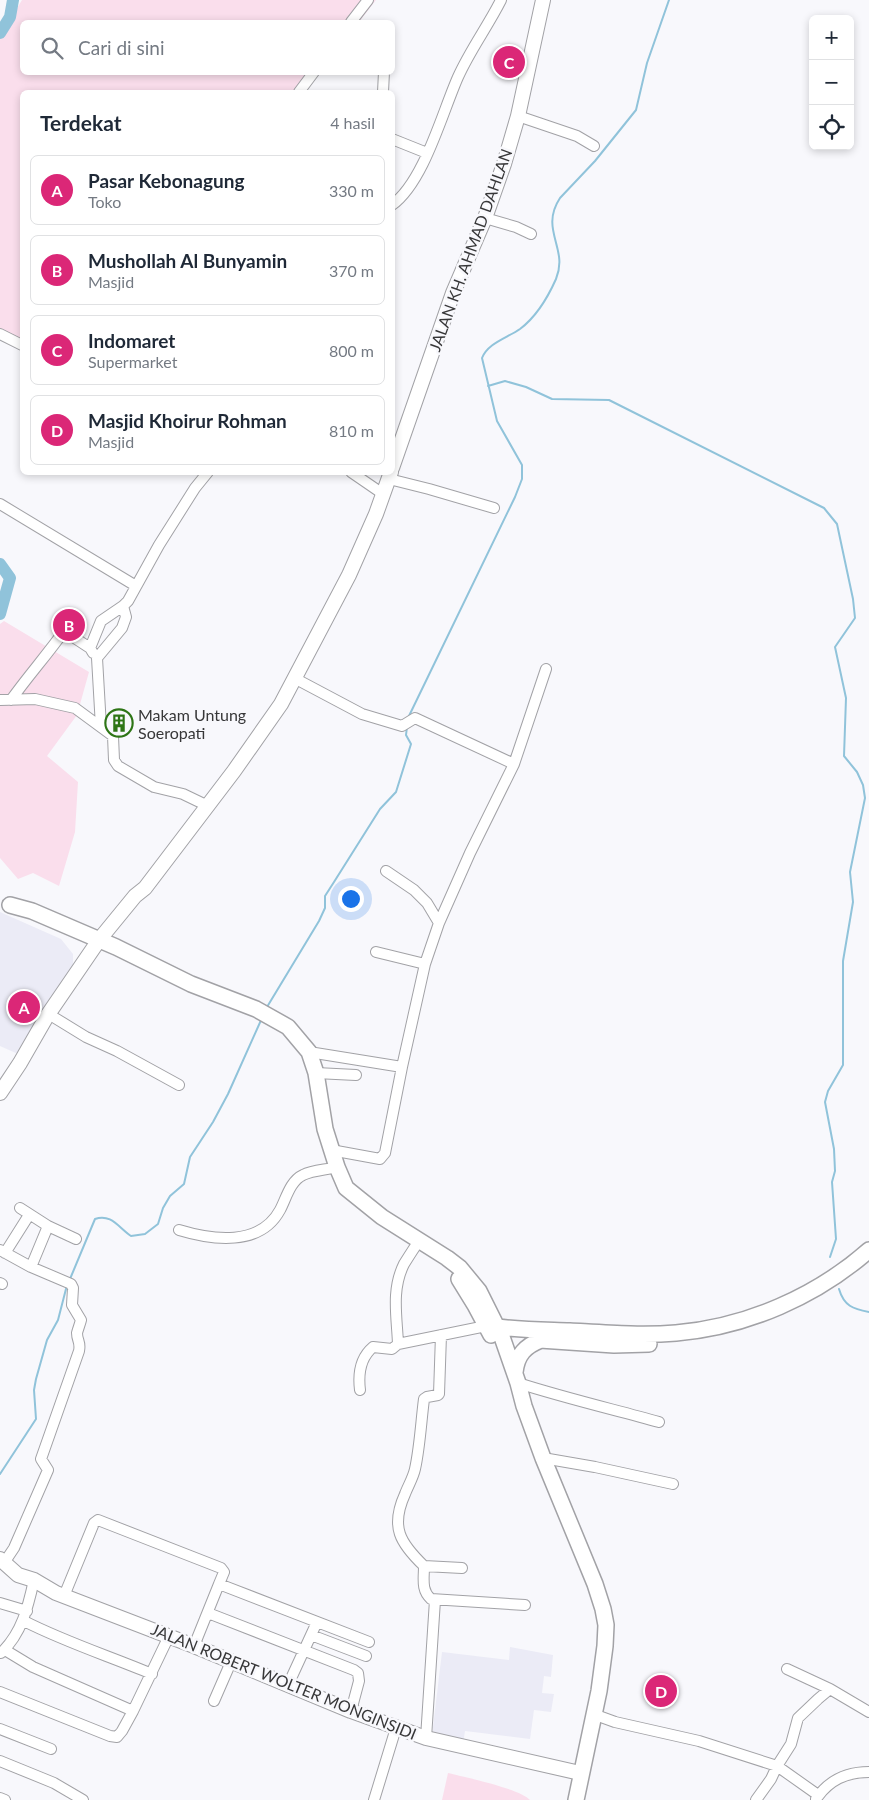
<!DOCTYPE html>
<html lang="id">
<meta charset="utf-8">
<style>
:root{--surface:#fff;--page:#f2f2f3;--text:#1f2937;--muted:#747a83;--line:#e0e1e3;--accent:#db2777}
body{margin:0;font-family:Lato,sans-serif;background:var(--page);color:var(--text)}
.controls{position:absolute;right:15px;top:15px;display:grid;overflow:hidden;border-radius:8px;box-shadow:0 2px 8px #0003}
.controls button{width:45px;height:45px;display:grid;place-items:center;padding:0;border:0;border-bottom:1px solid var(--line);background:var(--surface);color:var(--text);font:25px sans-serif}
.you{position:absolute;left:350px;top:898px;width:18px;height:18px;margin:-12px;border:4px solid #fff;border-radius:50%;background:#1a73e8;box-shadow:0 0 0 8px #1a73e833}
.badge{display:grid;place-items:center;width:32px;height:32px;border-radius:50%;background:var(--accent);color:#fff;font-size:16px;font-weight:700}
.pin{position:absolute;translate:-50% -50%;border:2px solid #fff;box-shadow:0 1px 5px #0006}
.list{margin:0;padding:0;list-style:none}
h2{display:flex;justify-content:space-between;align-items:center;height:65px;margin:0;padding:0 20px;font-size:21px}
h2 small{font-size:16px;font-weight:400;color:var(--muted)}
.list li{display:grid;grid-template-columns:32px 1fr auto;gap:15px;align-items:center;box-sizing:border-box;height:70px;margin:0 10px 10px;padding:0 10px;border:1px solid var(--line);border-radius:8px}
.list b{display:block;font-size:19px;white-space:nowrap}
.list p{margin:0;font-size:16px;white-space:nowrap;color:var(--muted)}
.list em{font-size:16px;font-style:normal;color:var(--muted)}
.icon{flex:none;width:28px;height:28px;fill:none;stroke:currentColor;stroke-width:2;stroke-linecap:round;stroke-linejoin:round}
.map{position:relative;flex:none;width:869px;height:1800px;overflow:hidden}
.search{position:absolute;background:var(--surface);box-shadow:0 2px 8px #0003;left:20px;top:20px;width:375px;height:55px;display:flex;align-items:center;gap:12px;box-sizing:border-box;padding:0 18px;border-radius:8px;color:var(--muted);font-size:19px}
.panel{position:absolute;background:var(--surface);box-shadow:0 2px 8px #0003;left:20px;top:90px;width:375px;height:385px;border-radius:8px}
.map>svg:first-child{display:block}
.built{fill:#ebebf6}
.green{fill:#fadeec}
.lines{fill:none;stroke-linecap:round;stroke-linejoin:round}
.stream{stroke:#90c3da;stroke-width:2}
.river{stroke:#90c3da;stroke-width:12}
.minor-casing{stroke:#a2a2a6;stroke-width:12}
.major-casing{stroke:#a2a2a6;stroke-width:16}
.highway-casing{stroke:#a2a2a6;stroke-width:18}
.minor{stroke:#fff;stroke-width:10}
.major{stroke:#fff;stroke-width:14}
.highway{stroke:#fff;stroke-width:15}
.labels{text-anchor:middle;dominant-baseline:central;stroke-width:5;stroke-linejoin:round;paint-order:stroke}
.street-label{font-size:16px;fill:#373738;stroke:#f8f8fc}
.poi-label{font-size:16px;fill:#373738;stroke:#f8f8fc;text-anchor:start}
</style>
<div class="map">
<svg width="869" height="1800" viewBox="0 0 869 1800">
<rect width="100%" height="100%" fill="#f8f8fc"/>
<path class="built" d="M 0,912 L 61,939 L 73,954 L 73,968 L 18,1054 L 0,1046 Z
M 510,1647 L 553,1655 L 551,1677 L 544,1676 L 542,1693 L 554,1694 L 551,1712 L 534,1710 L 530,1739 L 465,1731 L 463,1744 L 432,1735 L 442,1652 L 509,1660 Z"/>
<path class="green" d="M 22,0 L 376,0 L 359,22 L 22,22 L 22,72 L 319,73 L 302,92 L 22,92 L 22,346 L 0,336 L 0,37 Z
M 4,621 L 89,672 L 77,715 L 47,756 L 78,782 L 75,832 L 59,886 L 33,873 L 18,879 L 0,858 L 0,624 Z
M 448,1773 C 464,1777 521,1789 530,1800 L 442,1800 Z"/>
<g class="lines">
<path class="stream" d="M 488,386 L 505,381 L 526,387 L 552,399 L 609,400 L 824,508 L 837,524 L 853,599 L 855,618 L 835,647 L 846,698 L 844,756 L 857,772 L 863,785 L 865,798 L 850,872 L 853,902 L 843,961 L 843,1065 L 828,1091 L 825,1102 L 834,1149 L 835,1171 L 832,1182 L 836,1239 L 830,1257
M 408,718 L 515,497 L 522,479 L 522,465 L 497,421 L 482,358 C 488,343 507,338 520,329 C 536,317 548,297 556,279 C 569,248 539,230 560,198 L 595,161 L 636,110 L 647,63 L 669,0
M 267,1007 L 319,921 L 325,908 L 325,896 L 334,882 L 380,809 L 396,792 L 411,744 L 406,735 L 407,727
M 70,1279 L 95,1219 C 111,1213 119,1228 131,1236 L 145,1234 L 158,1224 L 163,1208 L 170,1196 L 184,1184 L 190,1157 L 213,1122 L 228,1094 L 262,1018
M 839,1289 C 844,1306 853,1309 869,1312
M 0,1474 L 36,1419 L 34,1390 L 36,1379 L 47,1340 L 58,1320 L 67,1285"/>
<path class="river" d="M 0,33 L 10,17 L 13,0
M 0,564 L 10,578 L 0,614"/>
<g class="minor-casing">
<path id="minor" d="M 351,22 L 368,0
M 299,92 L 314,72
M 383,92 L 384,72
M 518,116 L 577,136 L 594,146
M 392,139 L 427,153
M 392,205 C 424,182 442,113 458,77 C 470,50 488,26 501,0
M 485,218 L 516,227 L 531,234
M 0,334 L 22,345
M 351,472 L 383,494
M 389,479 L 429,489 L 494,508
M 0,504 L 136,586
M 90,648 L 101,621 L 123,606 L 128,601 L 159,545 L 195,488 L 208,472
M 296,679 L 362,714 L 402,726 L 415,718 L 514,764
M 0,700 L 35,699 L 75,708 L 113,736 L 114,760 L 118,766 L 154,787 L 183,794 L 208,806
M 11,700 C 28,676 47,655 64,631 L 90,648 L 93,653
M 101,727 L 97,658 L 122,628 L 126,617 L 123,606
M 386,871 L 414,890 L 427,903 L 439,923 L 425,964
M 439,923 L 470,853 L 514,764 L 546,669
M 55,1018 L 86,1037 L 117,1051 L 179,1085
M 309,1052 L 402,1067
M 316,1073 L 356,1075
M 331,1150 L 380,1159 L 385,1153 L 402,1067 L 425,964 L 376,952
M 20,1208 L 48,1226 L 76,1239
M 179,1230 C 212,1240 260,1247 280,1210 C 286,1199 290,1181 303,1175 C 313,1170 326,1170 337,1167
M 0,1250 L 31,1267 L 71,1284 L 73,1288 L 72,1305 L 81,1320 C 80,1324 78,1329 77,1333 C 77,1341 81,1342 79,1351 L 41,1459 L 48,1470 L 14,1548 L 4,1563
M 5,1253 L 29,1215
M 31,1267 L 48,1226
M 0,1283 L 2,1284
M 441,1335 L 439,1394 L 438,1395 L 427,1397 L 424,1399 C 421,1422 420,1446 415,1469 C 413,1478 408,1486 405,1494 C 390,1527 400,1543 424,1566 L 462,1568
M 398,1344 C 397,1317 391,1290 404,1264 C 409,1256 414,1248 419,1241
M 518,1383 C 565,1398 612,1409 659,1422
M 360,1390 C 358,1374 360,1358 373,1347 L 392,1349 L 398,1344 L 486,1326
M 543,1458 L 595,1467 L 673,1484
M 424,1566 C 424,1579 421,1590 431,1599 L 525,1605
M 64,1596 L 94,1523 L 98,1520 L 221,1568 L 224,1572 L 219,1584 L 369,1642
M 0,1603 L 27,1611
M 208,1613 L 354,1670 L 358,1673 L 359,1681 L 351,1711
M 24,1621 C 65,1642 109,1656 152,1674
M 311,1635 L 366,1656
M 194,1646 L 219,1584
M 5,1650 L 33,1667 L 133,1711
M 1,1653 C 22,1633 28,1607 34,1580
M 787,1669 L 830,1689
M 288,1685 L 317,1622
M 0,1692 L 110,1736 L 117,1737 L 122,1731 L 133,1711 L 169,1636
M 214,1701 L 231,1662
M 593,1714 L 615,1722 L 699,1741 L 777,1766 L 818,1795
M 0,1729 L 51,1749
M 426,1738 L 435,1600
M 0,1761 L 54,1783 L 83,1800
M 0,1798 L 5,1800
M 816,1799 C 829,1780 846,1772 869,1772
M 374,1800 L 396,1728
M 756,1800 L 771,1779 L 777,1766 L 791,1744 L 798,1718 L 818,1699 L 830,1689 L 869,1712"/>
</g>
<g class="major-casing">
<path id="major" d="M 392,468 L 453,293 L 485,218 L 504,164 L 518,116 L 543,0
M 0,1093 L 20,1063 L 47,1016 L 99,940 L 135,896 L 145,888 L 234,771 L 281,704 L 349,575 L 376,514 L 391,472
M 0,1559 L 18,1575 L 34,1580 L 56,1593 L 194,1646 L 351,1711 L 426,1738 L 580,1773"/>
</g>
<g class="highway-casing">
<path id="highway" d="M 10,905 L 32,911 L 116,947 L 191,984 L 256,1009 L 288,1027 L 309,1052 L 316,1073 L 325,1129 L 337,1167 L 346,1188 L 382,1217 L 447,1258 L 460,1268 L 479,1291 L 502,1337 L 518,1383 L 524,1406 L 543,1458 L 595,1584 L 603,1609 L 606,1625 L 605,1646 L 599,1691 L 576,1800
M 459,1279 L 475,1305 L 491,1335
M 490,1326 C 516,1330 543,1330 570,1331 C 605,1333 641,1336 676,1333 C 747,1327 817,1296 869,1250
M 540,1340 L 614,1345 L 649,1344
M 515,1372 C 517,1355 525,1346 541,1340"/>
</g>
<use href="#minor" class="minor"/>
<use href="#major" class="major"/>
<use href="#highway" class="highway"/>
</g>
<defs>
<g id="building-ring" transform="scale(1.4375)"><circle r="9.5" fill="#f8f8fc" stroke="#2e7516" stroke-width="1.5"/><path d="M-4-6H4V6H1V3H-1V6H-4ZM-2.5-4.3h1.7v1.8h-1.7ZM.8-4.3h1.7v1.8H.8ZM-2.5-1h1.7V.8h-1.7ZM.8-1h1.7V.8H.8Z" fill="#2e7516"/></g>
</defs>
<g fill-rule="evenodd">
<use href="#building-ring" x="119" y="723"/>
</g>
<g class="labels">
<g class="street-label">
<text transform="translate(470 250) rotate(-70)">JALAN KH. AHMAD DAHLAN</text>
<text transform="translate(284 1681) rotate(22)">JALAN ROBERT WOLTER MONGINSIDI</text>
</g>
<g class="poi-label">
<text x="138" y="714">Makam Untung<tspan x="138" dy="18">Soeropati</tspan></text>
</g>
</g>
</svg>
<div class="controls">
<button>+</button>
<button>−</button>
<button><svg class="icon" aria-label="locate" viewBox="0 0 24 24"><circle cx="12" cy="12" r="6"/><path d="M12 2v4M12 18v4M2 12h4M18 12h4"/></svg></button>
</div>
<div class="you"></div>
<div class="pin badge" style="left:24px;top:1007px">A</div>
<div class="pin badge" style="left:69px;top:625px">B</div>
<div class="pin badge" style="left:509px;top:62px">C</div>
<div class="pin badge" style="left:661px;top:1691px">D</div>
<div class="search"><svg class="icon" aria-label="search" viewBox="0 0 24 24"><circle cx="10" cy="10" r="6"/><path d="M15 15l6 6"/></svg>Cari di sini</div>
<section class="panel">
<h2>Terdekat<small>4 hasil</small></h2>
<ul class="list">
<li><span class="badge">A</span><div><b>Pasar Kebonagung</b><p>Toko</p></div><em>330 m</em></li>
<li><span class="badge">B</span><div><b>Mushollah Al Bunyamin</b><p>Masjid</p></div><em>370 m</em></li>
<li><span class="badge">C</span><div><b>Indomaret</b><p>Supermarket</p></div><em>800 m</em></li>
<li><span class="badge">D</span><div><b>Masjid Khoirur Rohman</b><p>Masjid</p></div><em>810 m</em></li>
</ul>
</section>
</div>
